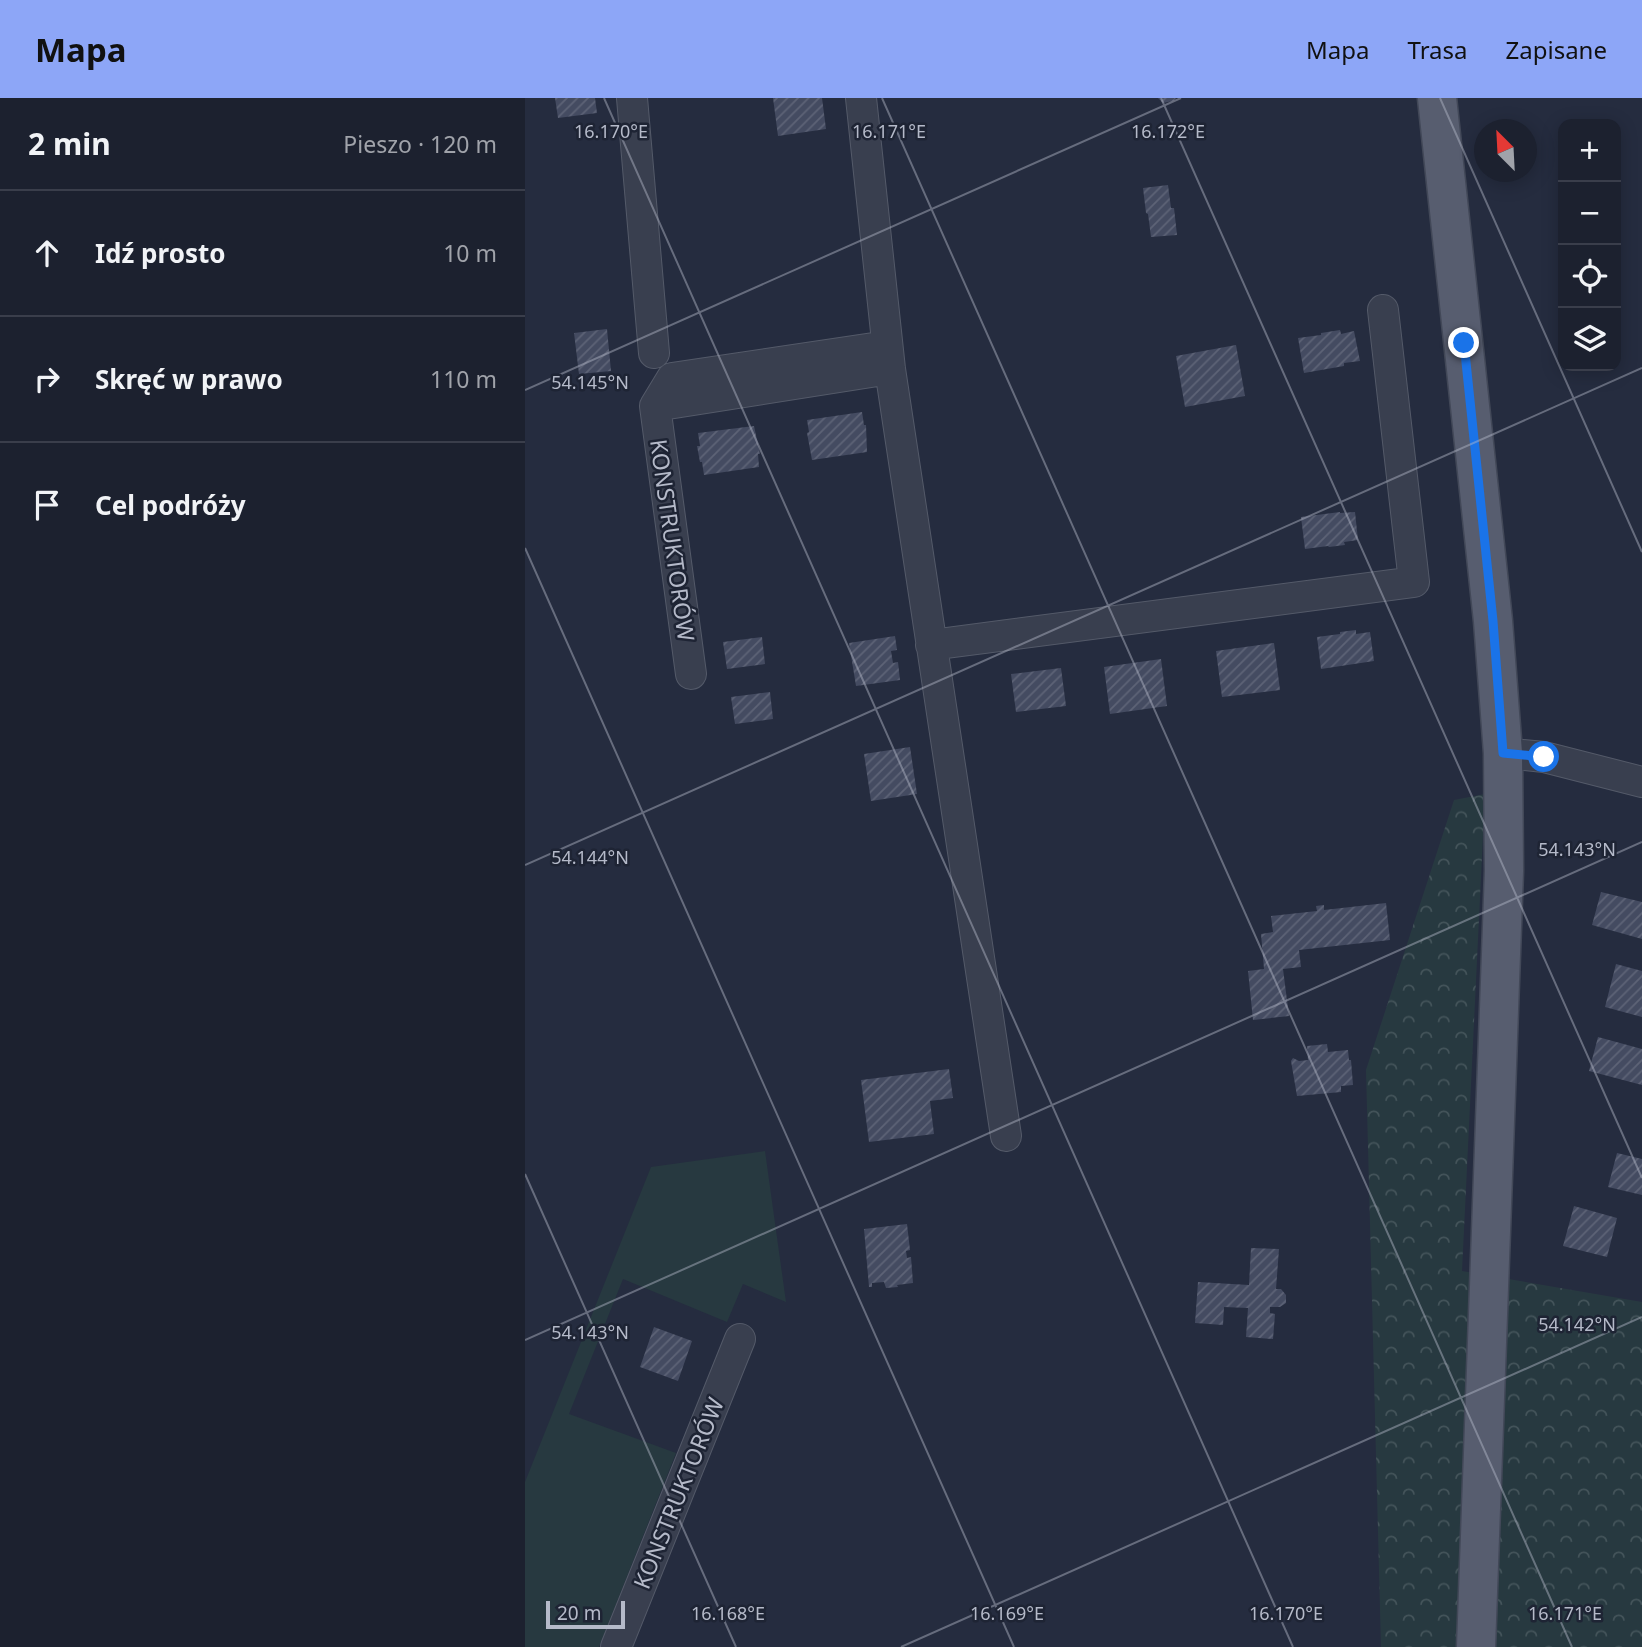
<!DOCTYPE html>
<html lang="pl">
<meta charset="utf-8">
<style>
:root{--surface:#1c212f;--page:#292e3b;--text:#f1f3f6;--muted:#a0a3aa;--line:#3a3e4b;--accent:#8da6f7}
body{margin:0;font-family:"Noto Sans",sans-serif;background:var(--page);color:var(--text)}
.controls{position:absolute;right:21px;top:21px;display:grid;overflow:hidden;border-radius:14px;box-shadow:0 4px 18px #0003}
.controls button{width:63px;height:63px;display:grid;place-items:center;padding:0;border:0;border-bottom:2px solid var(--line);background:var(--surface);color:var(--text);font:35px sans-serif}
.compass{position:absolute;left:949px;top:21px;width:63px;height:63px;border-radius:50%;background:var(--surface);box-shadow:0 4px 18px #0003;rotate:336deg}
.scale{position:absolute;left:21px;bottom:18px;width:79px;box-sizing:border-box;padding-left:7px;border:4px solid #b5bac9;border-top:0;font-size:19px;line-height:24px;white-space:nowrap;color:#b5bac9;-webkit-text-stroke:5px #1e2434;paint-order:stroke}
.stop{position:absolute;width:21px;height:21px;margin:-16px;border:5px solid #1a73e8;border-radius:50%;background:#fff}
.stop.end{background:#1a73e8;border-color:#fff;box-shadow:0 2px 7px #0008}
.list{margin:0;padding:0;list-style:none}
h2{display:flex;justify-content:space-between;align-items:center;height:91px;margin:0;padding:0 28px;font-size:30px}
h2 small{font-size:23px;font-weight:400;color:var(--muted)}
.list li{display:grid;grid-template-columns:46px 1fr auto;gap:21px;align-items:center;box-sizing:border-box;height:126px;padding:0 28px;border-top:2px solid var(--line)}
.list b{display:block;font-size:26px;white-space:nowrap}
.list em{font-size:23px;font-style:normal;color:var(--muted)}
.icon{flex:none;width:38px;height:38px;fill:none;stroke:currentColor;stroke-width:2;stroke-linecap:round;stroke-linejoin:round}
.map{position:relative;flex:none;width:1117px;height:1549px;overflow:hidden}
header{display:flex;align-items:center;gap:42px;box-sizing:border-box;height:98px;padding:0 35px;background:var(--accent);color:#111}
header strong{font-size:33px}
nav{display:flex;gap:38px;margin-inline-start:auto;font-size:24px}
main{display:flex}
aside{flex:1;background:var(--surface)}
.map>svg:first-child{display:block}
.green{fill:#273940}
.forest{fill:url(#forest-crowns)}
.building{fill:url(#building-hatch)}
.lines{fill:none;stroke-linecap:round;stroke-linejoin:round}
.minor-casing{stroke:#545a69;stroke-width:32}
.major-casing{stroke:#424858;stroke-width:41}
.minor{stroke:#393f4f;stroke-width:30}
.major{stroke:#575d6f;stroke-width:38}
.route{stroke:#1a73e8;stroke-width:9}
.ticks{fill:none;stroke:#b5bac9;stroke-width:2;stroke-opacity:0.45}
.labels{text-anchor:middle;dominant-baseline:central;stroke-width:5;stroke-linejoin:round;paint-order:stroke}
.street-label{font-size:23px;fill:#b5bac9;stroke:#1e2434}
.ticks-label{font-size:18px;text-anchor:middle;fill:#b5bac9;stroke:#1e2434;stroke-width:5;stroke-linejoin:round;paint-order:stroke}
</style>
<header>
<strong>Mapa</strong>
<nav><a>Mapa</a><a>Trasa</a><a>Zapisane</a></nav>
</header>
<main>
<aside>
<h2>2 min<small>Pieszo · 120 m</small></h2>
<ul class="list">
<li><svg class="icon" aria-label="ahead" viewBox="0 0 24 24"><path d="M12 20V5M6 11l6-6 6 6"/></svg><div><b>Idź prosto</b></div><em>10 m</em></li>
<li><svg class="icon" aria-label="right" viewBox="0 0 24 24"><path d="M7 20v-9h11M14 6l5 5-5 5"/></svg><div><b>Skręć w prawo</b></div><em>110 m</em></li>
<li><svg class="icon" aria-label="arrive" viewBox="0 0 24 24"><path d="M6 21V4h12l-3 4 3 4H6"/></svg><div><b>Cel podróży</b></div></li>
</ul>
</aside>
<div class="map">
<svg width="1117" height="1549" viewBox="0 0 1117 1549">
<defs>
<pattern id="forest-crowns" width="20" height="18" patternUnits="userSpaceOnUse" patternTransform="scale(1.75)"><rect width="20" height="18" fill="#273940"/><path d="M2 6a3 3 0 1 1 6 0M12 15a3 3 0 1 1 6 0" fill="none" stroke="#44545a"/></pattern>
<pattern id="building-hatch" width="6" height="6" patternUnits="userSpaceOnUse" patternTransform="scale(1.75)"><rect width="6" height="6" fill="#444b61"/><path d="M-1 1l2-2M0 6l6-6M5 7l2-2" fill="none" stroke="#5d6376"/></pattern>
</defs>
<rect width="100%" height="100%" fill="#252c3f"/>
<path class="green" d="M 240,1053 L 261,1204 L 218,1186 L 202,1224 L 98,1181 L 44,1316 L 151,1355 L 74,1549 L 0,1549 L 0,1384 L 126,1069 Z"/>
<path class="forest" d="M 960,696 L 937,1173 L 1117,1204 L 1117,1549 L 856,1549 L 841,972 L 929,702 Z"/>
<path class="building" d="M 30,0 L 70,0 L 72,15 L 33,20 Z
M 248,0 L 297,0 L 301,31 L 253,38 Z
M 633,0 L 651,0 L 648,3 L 638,5 Z
M 643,87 L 646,110 L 649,110 L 652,137 L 626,139 L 623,116 L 621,115 L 618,90 Z
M 82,231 L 86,273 L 54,276 L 49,235 Z
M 815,232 L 816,236 L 829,233 L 835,263 L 819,265 L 819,268 L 779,275 L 773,240 L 796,237 L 796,235 Z
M 711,247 L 720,298 L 660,309 L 651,258 Z
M 337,314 L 339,327 L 341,327 L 342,354 L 287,362 L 282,335 L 284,334 L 282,322 Z
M 229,328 L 235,356 L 233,356 L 234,369 L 179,377 L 177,364 L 175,364 L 172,348 L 175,348 L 173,335 Z
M 815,414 L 815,415 L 830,414 L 833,442 L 819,444 L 820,447 L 804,449 L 803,448 L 780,451 L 776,419 Z
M 831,532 L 831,536 L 845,534 L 849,563 L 796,571 L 792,539 L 815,536 L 815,534 Z
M 370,538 L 372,552 L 366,553 L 368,565 L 373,564 L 375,582 L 331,588 L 324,545 Z
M 237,539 L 240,566 L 202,571 L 198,544 Z
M 749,545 L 755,592 L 697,599 L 691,553 Z
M 636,561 L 642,608 L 585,616 L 579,569 Z
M 536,570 L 541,608 L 491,614 L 486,576 Z
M 245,594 L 248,621 L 210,626 L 206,599 Z
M 385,649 L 392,696 L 346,703 L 339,656 Z
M 1076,794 L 1117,804 L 1117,841 L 1067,827 Z
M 861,805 L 865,842 L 774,852 L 776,869 L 758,871 L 764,918 L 728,922 L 723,873 L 739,871 L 736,836 L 748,834 L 746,818 L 792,813 L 791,808 L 799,807 L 799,812 Z
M 1091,866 L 1117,873 L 1117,919 L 1080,909 Z
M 1073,939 L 1117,951 L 1117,987 L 1064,973 Z
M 802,946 L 803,954 L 823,952 L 824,962 L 826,962 L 828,987 L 816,988 L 816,994 L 772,998 L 766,963 L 768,960 L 774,963 L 783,962 L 782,948 Z
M 424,971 L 428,1000 L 405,1003 L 409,1036 L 344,1044 L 336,982 Z
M 1092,1055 L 1117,1061 L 1117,1097 L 1083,1089 Z
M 1049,1108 L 1092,1120 L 1082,1159 L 1038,1148 Z
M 382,1126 L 385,1152 L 381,1153 L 382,1160 L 386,1159 L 388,1185 L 372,1187 L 373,1189 L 361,1190 L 359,1184 L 347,1185 L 347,1189 L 344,1189 L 339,1131 Z
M 726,1150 L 754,1151 L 751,1191 L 756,1191 L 761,1197 L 761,1205 L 755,1209 L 745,1209 L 745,1215 L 750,1216 L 748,1241 L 721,1239 L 723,1210 L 699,1209 L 698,1227 L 670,1225 L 673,1184 L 724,1187 Z
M 129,1229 L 167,1243 L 153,1283 L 115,1269 Z"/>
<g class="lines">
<g class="minor-casing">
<path id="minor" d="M 107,0 L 129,255
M 336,0 L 365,271 L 481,1038
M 130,308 L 166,576
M 130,308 L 147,280 L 362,248
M 130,308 L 365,271
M 406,547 L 889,484 L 858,212
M 978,655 L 1019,659 L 1117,684
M 91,1549 L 215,1241"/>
</g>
<g class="major-casing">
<path id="major" d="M 912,0 L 968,523 L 978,655 L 979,773 L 951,1549"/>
</g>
<use href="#minor" class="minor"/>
<use href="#major" class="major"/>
</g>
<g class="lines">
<path class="route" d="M 939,245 L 968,523 L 978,655 L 1019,659"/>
</g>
<path class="ticks" d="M 79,0 L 768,1549M 357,0 L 1047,1549M 636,0 L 1117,1080M 915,0 L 1117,454M 0,292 L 656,0M 0,450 L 489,1549M 0,767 L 1117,270M 0,1076 L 211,1549M 0,1242 L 1117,744M 376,1549 L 1117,1219"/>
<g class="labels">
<g class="street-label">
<text transform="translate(148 442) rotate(82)">KONSTRUKTORÓW</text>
<text transform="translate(153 1395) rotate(-68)">KONSTRUKTORÓW</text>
</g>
</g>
<g class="ticks-label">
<text x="86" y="40">16.170°E</text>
<text x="364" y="40">16.171°E</text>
<text x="643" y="40">16.172°E</text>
<text x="65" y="291">54.145°N</text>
<text x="1052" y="758">54.143°N</text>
<text x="65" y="766">54.144°N</text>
<text x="1052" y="1233">54.142°N</text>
<text x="65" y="1241">54.143°N</text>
<text x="203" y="1522">16.168°E</text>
<text x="482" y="1522">16.169°E</text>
<text x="761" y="1522">16.170°E</text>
<text x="1040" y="1522">16.171°E</text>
</g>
</svg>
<div class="controls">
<button>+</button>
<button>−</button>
<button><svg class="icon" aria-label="locate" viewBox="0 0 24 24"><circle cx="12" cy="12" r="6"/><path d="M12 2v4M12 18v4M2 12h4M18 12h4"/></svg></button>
<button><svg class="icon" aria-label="layers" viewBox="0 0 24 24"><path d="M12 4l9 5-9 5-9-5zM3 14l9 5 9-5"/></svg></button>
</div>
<svg class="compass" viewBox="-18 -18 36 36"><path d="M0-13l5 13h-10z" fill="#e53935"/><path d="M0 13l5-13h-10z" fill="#a0a3aa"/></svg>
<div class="scale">20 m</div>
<div class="stop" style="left:1019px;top:659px"></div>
<div class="stop end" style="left:939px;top:245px"></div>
</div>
</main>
